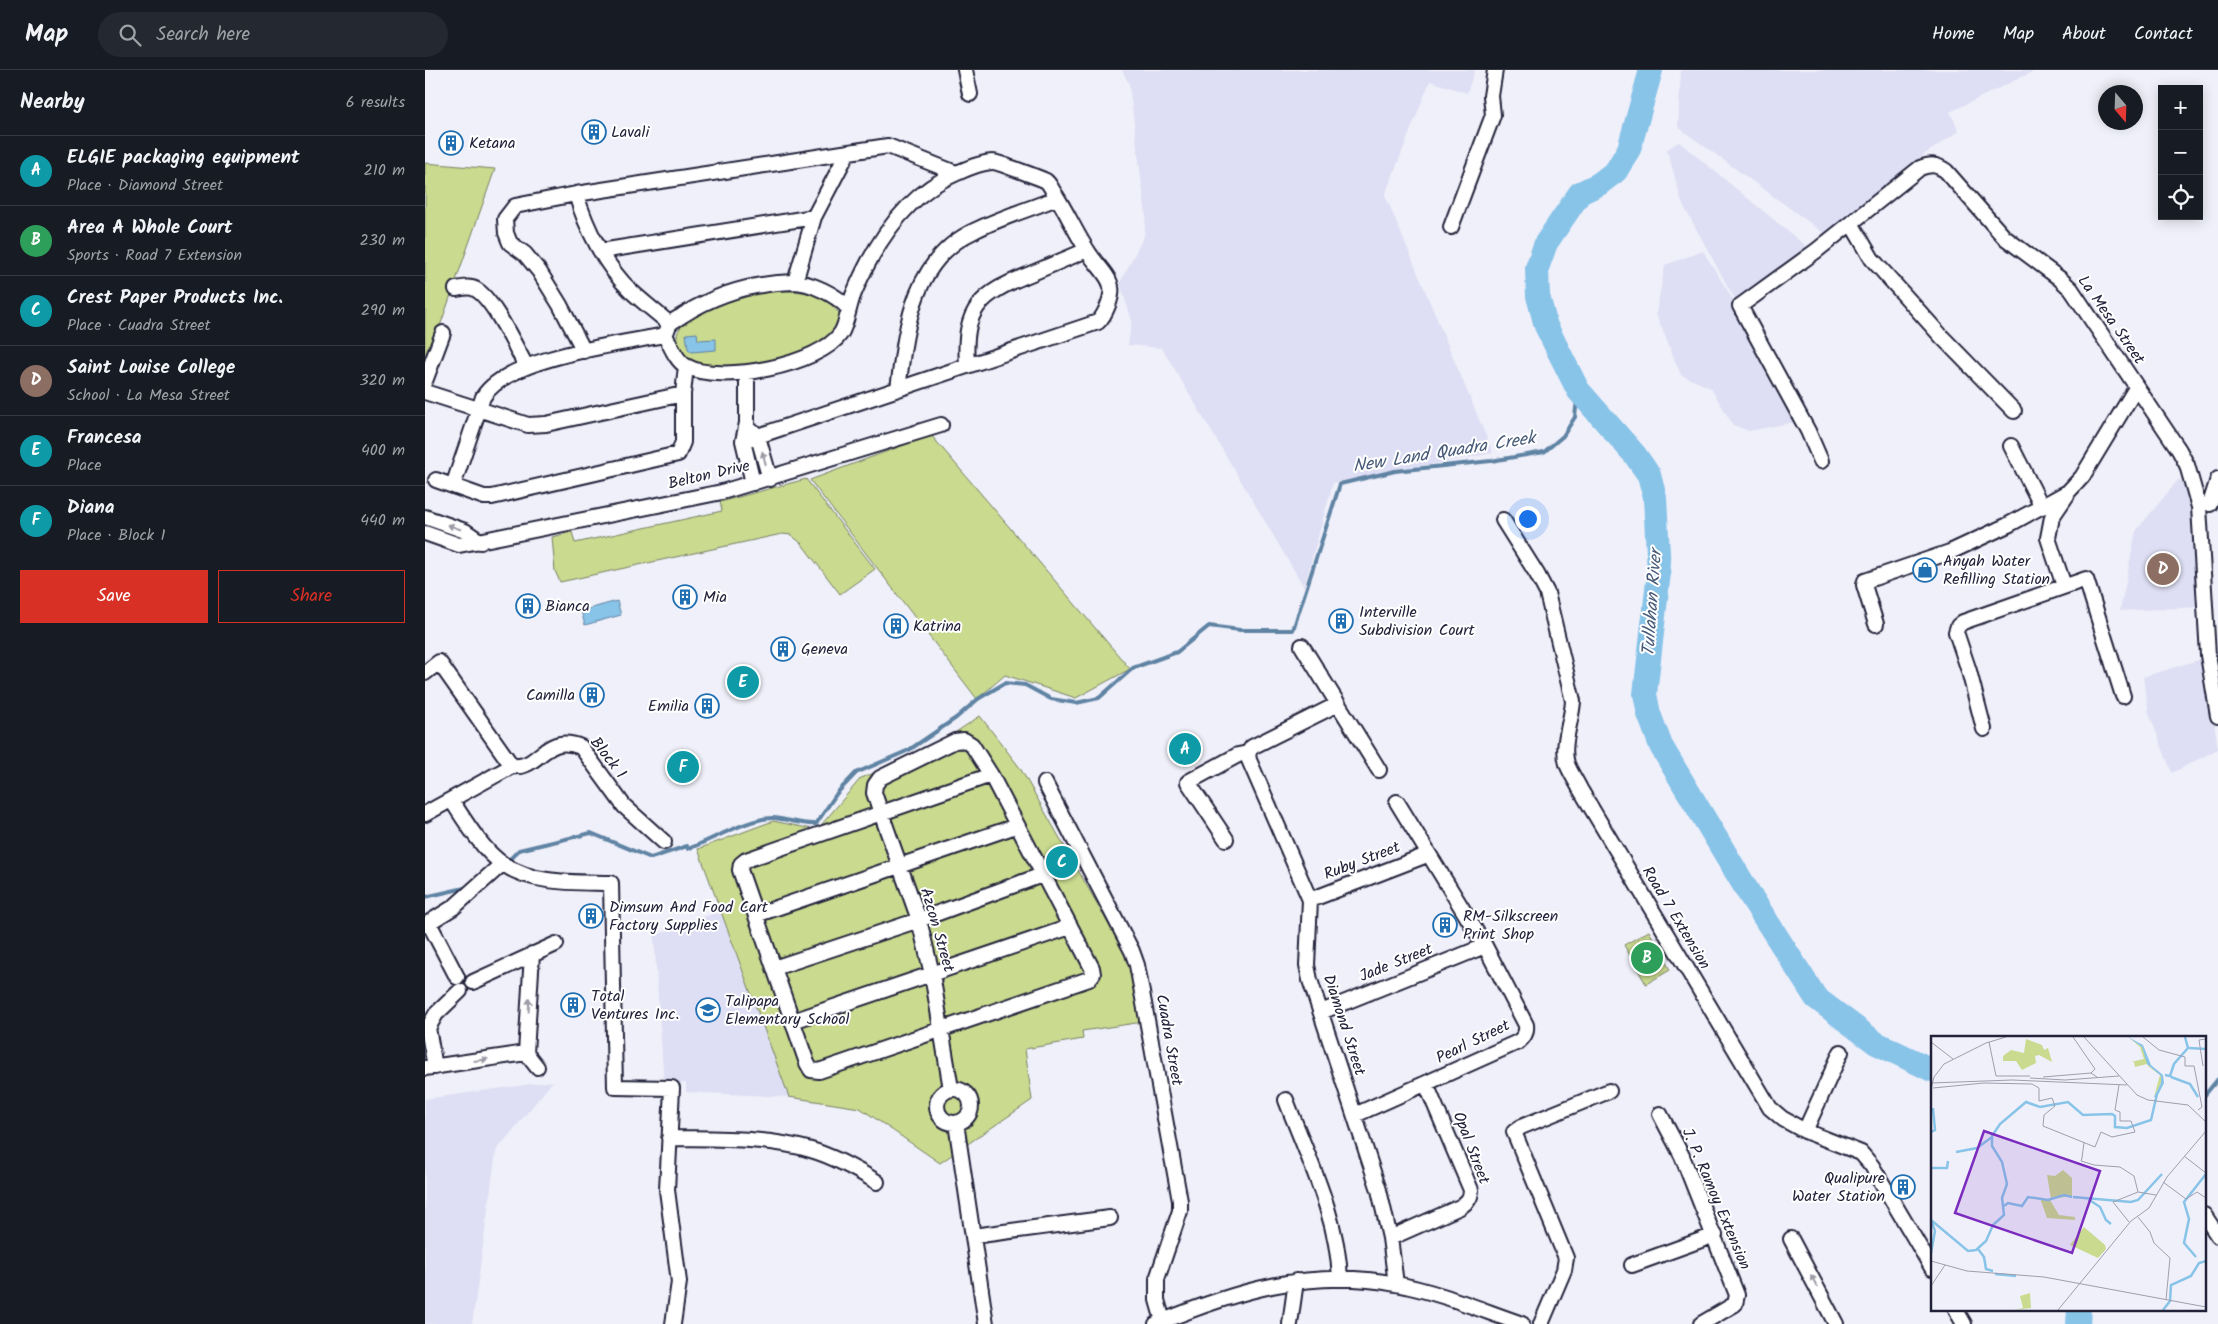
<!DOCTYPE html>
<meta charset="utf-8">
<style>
:root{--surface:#171b24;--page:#242831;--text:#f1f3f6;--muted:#9ea1a6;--line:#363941;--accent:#d93025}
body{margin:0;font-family:Kalam,sans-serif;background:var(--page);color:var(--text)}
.controls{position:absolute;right:15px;top:15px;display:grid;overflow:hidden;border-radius:0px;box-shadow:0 2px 12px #0003}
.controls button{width:45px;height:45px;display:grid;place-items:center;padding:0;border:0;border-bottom:1px solid var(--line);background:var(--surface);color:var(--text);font:25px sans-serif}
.compass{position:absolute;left:1673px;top:15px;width:45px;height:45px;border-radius:50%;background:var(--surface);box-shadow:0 2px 12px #0003;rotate:161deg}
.you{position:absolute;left:1102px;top:448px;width:18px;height:18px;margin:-12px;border:4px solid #fff;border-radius:50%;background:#1a73e8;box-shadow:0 0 0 8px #1a73e833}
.badge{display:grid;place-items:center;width:32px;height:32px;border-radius:50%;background:var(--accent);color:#fff;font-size:16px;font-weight:700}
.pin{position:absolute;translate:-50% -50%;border:2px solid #fff;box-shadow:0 1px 5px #0006}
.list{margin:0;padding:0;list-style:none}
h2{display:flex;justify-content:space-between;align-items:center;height:65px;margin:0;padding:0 20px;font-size:21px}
h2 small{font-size:16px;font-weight:400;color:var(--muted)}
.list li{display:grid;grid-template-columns:32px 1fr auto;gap:15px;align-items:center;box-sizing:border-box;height:70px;padding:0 20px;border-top:1px solid var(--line)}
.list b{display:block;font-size:19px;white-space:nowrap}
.list p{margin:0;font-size:16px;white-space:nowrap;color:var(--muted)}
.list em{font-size:16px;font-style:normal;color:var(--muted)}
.actions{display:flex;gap:10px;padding:15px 20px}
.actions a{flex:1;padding:11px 0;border:1px solid var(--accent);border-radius:0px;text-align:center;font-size:18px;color:var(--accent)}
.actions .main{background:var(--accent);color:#fff}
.icon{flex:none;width:28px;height:28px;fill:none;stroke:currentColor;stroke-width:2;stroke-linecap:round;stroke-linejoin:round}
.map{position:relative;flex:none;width:1793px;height:1254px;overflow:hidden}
header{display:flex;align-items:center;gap:30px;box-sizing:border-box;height:70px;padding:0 25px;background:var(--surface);border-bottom:1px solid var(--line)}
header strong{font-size:24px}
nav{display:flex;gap:28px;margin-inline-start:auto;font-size:18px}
.search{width:350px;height:45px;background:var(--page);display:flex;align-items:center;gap:12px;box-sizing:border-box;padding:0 18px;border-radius:28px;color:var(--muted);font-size:19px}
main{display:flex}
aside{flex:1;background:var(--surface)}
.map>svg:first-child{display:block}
.built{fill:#dedef4}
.green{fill:#cada8e;stroke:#767e64}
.water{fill:#88c3e8;stroke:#5f83a3}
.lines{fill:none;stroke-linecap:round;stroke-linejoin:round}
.stream{stroke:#5f83a3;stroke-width:4}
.river{stroke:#88c3e8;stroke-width:24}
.minor-casing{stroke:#22223b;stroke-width:18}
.minor{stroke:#fff;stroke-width:14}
.oneway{fill:#9c9ca7}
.labels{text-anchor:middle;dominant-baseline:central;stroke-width:4;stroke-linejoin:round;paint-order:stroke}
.poi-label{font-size:16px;fill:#22223b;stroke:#fff;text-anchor:start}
.street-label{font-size:16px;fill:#22223b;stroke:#fff}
.water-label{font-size:18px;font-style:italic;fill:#465a78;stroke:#fff}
.inset-river{fill:none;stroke:#88c3e8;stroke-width:2.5}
.inset-road{fill:none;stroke:#9e9eae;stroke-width:1}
.view{fill:#7b2cbf;fill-opacity:0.15;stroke:#7b2cbf;stroke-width:2.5}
.inset-edge{fill:none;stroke:#22223b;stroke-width:2.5}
</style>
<header>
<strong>Map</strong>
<div class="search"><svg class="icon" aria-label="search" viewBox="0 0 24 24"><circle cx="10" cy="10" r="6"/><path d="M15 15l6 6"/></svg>Search here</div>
<nav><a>Home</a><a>Map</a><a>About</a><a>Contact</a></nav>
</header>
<main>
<aside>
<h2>Nearby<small>6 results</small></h2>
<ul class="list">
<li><span class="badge" style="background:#0f9aa8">A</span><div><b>ELGIE packaging equipment</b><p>Place · Diamond Street</p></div><em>210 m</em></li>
<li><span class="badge" style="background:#2e9e5b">B</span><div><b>Area A Whole Court</b><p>Sports · Road 7 Extension</p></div><em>230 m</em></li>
<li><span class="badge" style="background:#0f9aa8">C</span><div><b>Crest Paper Products Inc.</b><p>Place · Cuadra Street</p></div><em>290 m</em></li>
<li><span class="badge" style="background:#8d6e63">D</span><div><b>Saint Louise College</b><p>School · La Mesa Street</p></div><em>320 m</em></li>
<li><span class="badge" style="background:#0f9aa8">E</span><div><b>Francesa</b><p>Place</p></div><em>400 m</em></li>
<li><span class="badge" style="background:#0f9aa8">F</span><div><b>Diana</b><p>Place · Block 1</p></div><em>440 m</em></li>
</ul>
<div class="actions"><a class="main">Save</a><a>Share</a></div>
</aside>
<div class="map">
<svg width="1793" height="1254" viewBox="0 0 1793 1254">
<rect width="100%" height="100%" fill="#f0f0fa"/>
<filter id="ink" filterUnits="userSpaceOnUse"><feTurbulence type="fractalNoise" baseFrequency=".02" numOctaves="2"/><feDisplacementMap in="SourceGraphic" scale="10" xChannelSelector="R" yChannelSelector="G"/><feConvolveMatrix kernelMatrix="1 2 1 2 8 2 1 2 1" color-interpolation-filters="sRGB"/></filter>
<g filter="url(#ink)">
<path class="built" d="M 697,0 L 1050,0 L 1042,23 L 1005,11 L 960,125 L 1068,383 L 908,413 L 879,517 L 737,278 L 703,275 L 707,251 L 695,213 L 719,166 L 721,146 L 704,14 Z
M 1256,0 L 1611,0 L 1525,42 L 1534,61 L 1497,86 L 1399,163 L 1253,57 Z
M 1254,72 L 1382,177 L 1371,189 L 1312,233 L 1257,133 L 1242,79 Z
M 1278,181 L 1315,241 L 1323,268 L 1365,342 L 1375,351 L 1324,361 L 1308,355 L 1286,318 L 1256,305 L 1231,244 L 1240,195 Z
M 1754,409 L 1766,423 L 1774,537 L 1695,541 L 1711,461 Z
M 1780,588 L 1793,679 L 1747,703 L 1724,643 L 1718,607 Z
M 295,841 L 364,1027 L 261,1022 L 261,1013 L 239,1015 L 229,866 Z
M 128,1011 L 71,1081 L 47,1254 L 0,1254 L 0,1029 Z"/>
<path class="green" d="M 0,93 L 70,99 L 0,299 Z
M 342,220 C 373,222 393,218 414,243 C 414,246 414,251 413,254 C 407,274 356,290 337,294 C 321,297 284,298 269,291 C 261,287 254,281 252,271 C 247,241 322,225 342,220 Z
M 506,365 L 705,599 L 651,628 L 580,605 L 552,629 L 385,410 Z
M 381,409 L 450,499 L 415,524 L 376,473 L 366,465 L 357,464 L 135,512 L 130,501 L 127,467 L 147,462 L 150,473 L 297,441 L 295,432 Z
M 555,646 L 595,698 L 704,890 L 718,952 L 657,961 L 658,969 L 600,979 L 607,1030 L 515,1093 L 435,1038 L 364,1027 L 273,779 L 348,751 L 392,760 L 436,708 L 495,686 Z
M 1224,861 L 1245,900 L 1221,914 L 1199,875 Z"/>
<path class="water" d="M 272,263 L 273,270 L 291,269 L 291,280 L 267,282 L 263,279 L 261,264 Z
M 192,531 L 196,545 L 160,555 L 156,541 Z"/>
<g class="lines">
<path class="stream" d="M 263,779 C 284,771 327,747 348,748 C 363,749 376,755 391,754 L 412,723 L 431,703 L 484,680 L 531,648 L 553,629 L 580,613 L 600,615 L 626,629 L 651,633 L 674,628 L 708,598 L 752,582 L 784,556 L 815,560 L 868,560 L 915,414 L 970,401 L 1066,391 L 1119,382 L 1138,366 L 1150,347 L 1153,320
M 81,793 L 94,780 L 166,763 L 226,788 L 262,776
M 0,827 L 44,817
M 1779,1026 L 1793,1009"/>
<path class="river" d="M 1226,0 L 1204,79 L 1191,101 L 1174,114 L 1155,123 L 1121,173 L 1112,198 L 1113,226 L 1121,256 L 1153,320 L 1210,385 L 1224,405 L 1230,428 L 1234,502 L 1220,624 L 1224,644 L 1236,676 L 1325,825 L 1391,928 L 1451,973 L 1507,1000
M 1653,1254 L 1654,1240"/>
<g class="minor-casing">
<path id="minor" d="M 540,0 L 545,24
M 151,124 C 161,158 180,196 206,221 C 218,232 232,243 245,254
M 1426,153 L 1447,189 L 1516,266 L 1589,341
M 1026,157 L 1068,45 L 1066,26 L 1070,0
M 176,181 L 389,147
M 370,212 L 389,147 L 423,82
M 31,219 C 37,218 45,216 50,219 C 68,228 91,278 101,296
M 159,281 L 135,235 L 114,201 L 100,184 L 85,173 L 81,163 L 80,149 L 90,136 L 151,124 L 463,76 L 531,103
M 542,295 C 538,238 555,224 605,204 C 624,196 643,188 662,180
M 322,303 L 322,353 L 318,371 L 328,413
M 0,311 L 18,263
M 473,319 C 481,258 487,189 551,160 C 577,147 605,139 632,128
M 0,322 L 103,355 L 121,354 L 258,324
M 329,362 L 333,367 L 345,409
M 318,371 L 673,252 C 680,245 688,227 686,217 C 685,207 672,195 666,186 C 652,166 643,144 630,124 C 627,120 625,114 621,111 C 618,109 572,92 568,92 C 558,92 541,99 532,103 C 481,124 449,175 429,223 C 424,234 422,254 416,263 C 395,295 294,315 261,296 C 251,291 245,274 240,265 C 242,262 243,256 245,254 C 247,251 254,248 258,245 C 291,224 328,213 368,212 C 385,212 412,225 423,238
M 1586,376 L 1617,437
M 1396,391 L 1383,361 L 1315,236 L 1391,181 L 1495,98 C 1506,94 1511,94 1521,101 L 1579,167 L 1634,208 L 1646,219 L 1754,380 L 1762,395 L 1774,437 L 1783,585 L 1793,646
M 11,410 L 59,427 L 67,427 L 253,384 L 258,372 L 258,324 L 261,296
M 28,416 L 58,327 C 82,287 195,274 240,265
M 1785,434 L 1793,409
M 0,447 L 40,461 L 56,472
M 1078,450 L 1112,504 L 1122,523 L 1148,631 C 1147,651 1136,674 1142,694 C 1145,702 1151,711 1155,719 L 1345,1038 L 1358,1049 L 1380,1061 L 1436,1083 L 1447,1096 L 1507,1198
M 0,463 L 34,475 L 297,422 L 516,355
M 1639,516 L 1623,468 L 1627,447 L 1642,425
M 1451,554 L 1439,515 L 1440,511 L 1525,482 L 1583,455 L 1643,422 L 1657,407 L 1711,318
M 877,576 L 954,700
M 0,603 L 14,592 L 87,696
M 913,634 L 827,677 L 823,683 L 824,690 L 885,830 L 882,895 L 885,910 L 954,1120 L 965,1168 L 971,1214
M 1559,659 L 1544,601 L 1531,562 L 1533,556 L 1538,552 L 1661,509 L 1698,626
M 87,696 C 115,700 119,662 156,677 L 199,736 L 239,772
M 620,713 L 707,881 L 712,895 L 755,1131 L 755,1141 L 732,1209 L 732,1230 L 738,1251
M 27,731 C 40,751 58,781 78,794 C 109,815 150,812 186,813 L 190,1017 L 247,1018 L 242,1120 L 254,1212 L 248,1254
M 0,744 L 87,696
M 801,769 L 763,712 L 813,685 L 823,683
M 885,830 L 1002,785
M 331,845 L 591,756
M 4,853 L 32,907
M 0,855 L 29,837 L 77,794
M 107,884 L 101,983 L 112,997
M 349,898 L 494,850 L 617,805
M 48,912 L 131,874
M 896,942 L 1060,876
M 368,951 L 645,857
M 10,997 L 3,958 L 11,944 L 35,921
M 0,998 L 101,983
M 526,1019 L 507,904 L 494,850 L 449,723 L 450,715 L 455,708 L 530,671 L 539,670 L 547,675 L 566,705 L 667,898 L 668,904 L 664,909 L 394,1001 L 386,1000 L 382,993 L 315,800 L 316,794 L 321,790 L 566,705
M512 1036a17 17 0 1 1 34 0a17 17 0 1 1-34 0Z
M 861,1030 C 883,1088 913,1147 915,1209
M 1235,1044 L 1257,1086 L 1312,1225 L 1310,1234 L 1276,1254
M 930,1045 L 1093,972 C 1099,967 1102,963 1101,955 L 1060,876 L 972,732
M 531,1053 L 561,1254
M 1380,1061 L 1416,982
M 244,1068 C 290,1069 340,1067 386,1080 C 410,1087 431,1099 452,1112
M 1779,1145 L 1793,1166
M 548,1166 L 685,1148
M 965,1168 L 1035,1137 C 1042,1132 1046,1129 1046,1120 L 1001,1014
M 1366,1169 L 1411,1254
M 1207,1195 L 1290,1165
M 1531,1240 L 1539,1254
M 731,1254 C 810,1221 885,1198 971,1214 C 1014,1222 1056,1240 1097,1254
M 865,1254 L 871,1211
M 1116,1254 L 1139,1200 L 1141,1188 L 1089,1062 L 1096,1057 L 1184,1021"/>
</g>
<use href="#minor" class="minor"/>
</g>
<defs><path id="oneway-solid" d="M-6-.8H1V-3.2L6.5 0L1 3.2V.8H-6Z" transform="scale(1.25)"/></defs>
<g class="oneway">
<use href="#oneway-solid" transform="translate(339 388) rotate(-105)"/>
<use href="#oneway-solid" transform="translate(29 457) rotate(-161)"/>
<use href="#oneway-solid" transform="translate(104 935) rotate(-87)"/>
<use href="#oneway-solid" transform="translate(56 990) rotate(-8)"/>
<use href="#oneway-solid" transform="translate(1389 1211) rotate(-117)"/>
</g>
</g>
<defs>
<g id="building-ring" transform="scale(1.25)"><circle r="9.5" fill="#fff" stroke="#1f6fb2" stroke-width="1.5"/><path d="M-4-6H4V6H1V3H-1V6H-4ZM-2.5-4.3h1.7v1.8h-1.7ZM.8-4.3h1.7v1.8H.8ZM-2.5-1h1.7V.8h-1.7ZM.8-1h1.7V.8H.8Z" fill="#1f6fb2"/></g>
<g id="shop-ring" transform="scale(1.25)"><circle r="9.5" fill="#fff" stroke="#1f6fb2" stroke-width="1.5"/><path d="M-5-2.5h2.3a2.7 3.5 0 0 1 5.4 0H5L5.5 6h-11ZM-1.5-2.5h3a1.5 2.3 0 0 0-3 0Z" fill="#1f6fb2"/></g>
<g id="school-ring" transform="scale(1.25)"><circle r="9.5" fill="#fff" stroke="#1f6fb2" stroke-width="1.5"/><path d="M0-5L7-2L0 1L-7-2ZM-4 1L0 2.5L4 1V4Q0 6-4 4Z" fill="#1f6fb2"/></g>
</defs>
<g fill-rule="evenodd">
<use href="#building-ring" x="169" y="62"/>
<use href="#building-ring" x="26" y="73"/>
<use href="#shop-ring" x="1500" y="500"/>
<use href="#building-ring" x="260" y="527"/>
<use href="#building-ring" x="103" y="536"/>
<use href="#building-ring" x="916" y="551"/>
<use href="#building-ring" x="471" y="556"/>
<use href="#building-ring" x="358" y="579"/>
<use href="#building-ring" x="167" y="625"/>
<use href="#building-ring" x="282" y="636"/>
<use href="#building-ring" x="166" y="846"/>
<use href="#building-ring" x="1020" y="855"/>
<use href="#building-ring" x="148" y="935"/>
<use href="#school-ring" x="283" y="940"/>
<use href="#building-ring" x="1478" y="1117"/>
</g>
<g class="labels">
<g class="poi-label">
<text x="186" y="62">Lavali</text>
<text x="44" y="73">Ketana</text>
<text x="1518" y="491">Anyah Water<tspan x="1518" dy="18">Refilling Station</tspan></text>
<text x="278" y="527">Mia</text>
<text x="120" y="536">Bianca</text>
<text x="934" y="542">Interville<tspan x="934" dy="18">Subdivision Court</tspan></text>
<text x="488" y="556">Katrina</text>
<text x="376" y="579">Geneva</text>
<text x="150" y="625" text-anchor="end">Camilla</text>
<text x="264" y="636" text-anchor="end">Emilia</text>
<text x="184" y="837">Dimsum And Food Cart<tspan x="184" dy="18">Factory Supplies</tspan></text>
<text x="1038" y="846">RM-Silkscreen<tspan x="1038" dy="18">Print Shop</tspan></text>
<text x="166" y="926">Total<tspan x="166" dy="18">Ventures Inc.</tspan></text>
<text x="300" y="931">Talipapa<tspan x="300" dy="18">Elementary School</tspan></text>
<text x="1460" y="1108" text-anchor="end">Qualipure<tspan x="1460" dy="18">Water Station</tspan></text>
</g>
<g class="street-label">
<text transform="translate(1686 250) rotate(55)">La Mesa Street</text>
<text transform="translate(284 405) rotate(-13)">Belton Drive</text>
<text transform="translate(183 688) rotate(52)">Block 1</text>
<text transform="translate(937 791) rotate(-21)">Ruby Street</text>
<text transform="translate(1251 848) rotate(59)">Road 7 Extension</text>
<text transform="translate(512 860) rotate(74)">Azcon Street</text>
<text transform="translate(971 893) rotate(-22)">Jade Street</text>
<text transform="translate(919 955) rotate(72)">Diamond Street</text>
<text transform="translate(744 970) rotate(80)">Cuadra Street</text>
<text transform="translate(1048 972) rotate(-26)">Pearl Street</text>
<text transform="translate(1046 1078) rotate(69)">Opal Street</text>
<text transform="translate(1291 1129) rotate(67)">J. P. Ramoy Extension</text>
</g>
<g class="water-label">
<text transform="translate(1019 383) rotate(-9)">New Land Quadra Creek</text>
<text transform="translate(1228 533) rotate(-86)">Tullahan River</text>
</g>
</g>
<g transform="translate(1506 966)">
<rect width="275" height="275" fill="#f0f0fa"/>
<path d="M 197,1 L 211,11 L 217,28 L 220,32 L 227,36 L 230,40 L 230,47 L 223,61 L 229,39 L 218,31 L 216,28 L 204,31 L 203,26 L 200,26 L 213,23 L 209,11 ZM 95,3 L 111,9 L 113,14 L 117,12 L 121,26 L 108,19 L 104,20 L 105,27 L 91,34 L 85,25 L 72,25 L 72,20 L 80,14 L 93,17 ZM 132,134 L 141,142 L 141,160 L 120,163 L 116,139 L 124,140 ZM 109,162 L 119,164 L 128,179 L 144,181 L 144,184 L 116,182 ZM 153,191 L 174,209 L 175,213 L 167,222 L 139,209 ZM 99,257 L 100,272 L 83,274 L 92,272 L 89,260 Z" fill="#cada8e"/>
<path d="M 197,1 L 212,9 L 220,29 L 232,39 L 233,47 L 226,61 L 223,61 L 230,47 L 230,40 L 216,28 L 211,11 Z" fill="#88c3e8"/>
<path class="inset-river" d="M 258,12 L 275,13M 234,39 L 239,40 L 243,28 L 257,12 L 254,1M 240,41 L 259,48 L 267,61M 0,96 L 4,94 L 2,72M 25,116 L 46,112 L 61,101M 0,132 L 16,132 L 17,125M 142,161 L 200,166 L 207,164 L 231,138M 157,163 L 169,171 L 175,184 L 180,188M 73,170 L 77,167 L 91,170 L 97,161 L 117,164 L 133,159 L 141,161M 0,184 L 4,195 L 0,217M 0,184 L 37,215 L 45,214 L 55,205 L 62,189 L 73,179 L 71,162 L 76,148 L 71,126 L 61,110 L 61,100 L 69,88 L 95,66 L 109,71 L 137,66 L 152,79 L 181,78 L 184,80 L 184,91 L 196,92 L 220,84 L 226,58M 47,213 L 53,221 L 55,233 L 62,235M 265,221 L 253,207 L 258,183 L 253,166 L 275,138M 64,238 L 85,240M 232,274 L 239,265 L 240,249 L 260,240 L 268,227 L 275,225"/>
<path class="inset-road" d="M 142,1 L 164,33 L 160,37 L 166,41M 153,1 L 206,59 L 217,64 L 257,69 L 275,86M 212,1 L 228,14 L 254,21 L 254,30 L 263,30 L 271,71 L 267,74M 0,6 L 22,23M 58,6 L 65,40 L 99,40M 272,30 L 268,4 L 275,3M 112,41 L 160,37M 99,42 L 134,44 L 188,40M 0,47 L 81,44 L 196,49M 2,52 L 53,47 L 101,48 L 108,52 L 108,65 L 121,62 L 124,70 L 113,79 L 112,90 L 164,111 L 170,96 L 181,101 L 204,96 L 200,85 L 189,85 L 189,76 L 184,74 L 188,49M 0,53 L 3,41 L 13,28 L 55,7 L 75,1M 253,120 L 275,137M 151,122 L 150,125 L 163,129 L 189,131 L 203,140 L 207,156M 151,122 L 153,106M 232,146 L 255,163 L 266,156 L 275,162M 207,181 L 219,196 L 223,207 L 239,222 L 235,264M 198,186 L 182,166 L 207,156 L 225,159M 0,225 L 36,235 L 113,241 L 275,271M 0,250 L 14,229M 127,274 L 200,185 L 218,172 L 236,141 L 275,95"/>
<path class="view" d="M 53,95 L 169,135 L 141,217 L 24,177 Z"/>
<rect width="275" height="275" class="inset-edge"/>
</g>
</svg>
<div class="controls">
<button>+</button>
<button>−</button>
<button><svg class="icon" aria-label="locate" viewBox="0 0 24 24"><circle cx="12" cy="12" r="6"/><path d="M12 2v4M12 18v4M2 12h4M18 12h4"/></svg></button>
</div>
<svg class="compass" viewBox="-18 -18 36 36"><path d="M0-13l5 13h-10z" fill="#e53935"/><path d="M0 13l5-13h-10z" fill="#9ea1a6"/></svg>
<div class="you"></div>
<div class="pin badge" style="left:760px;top:679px;background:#0f9aa8">A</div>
<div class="pin badge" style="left:1222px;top:888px;background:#2e9e5b">B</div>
<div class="pin badge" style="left:637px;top:792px;background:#0f9aa8">C</div>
<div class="pin badge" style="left:1738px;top:499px;background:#8d6e63">D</div>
<div class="pin badge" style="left:318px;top:612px;background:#0f9aa8">E</div>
<div class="pin badge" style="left:258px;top:697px;background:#0f9aa8">F</div>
</div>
</main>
